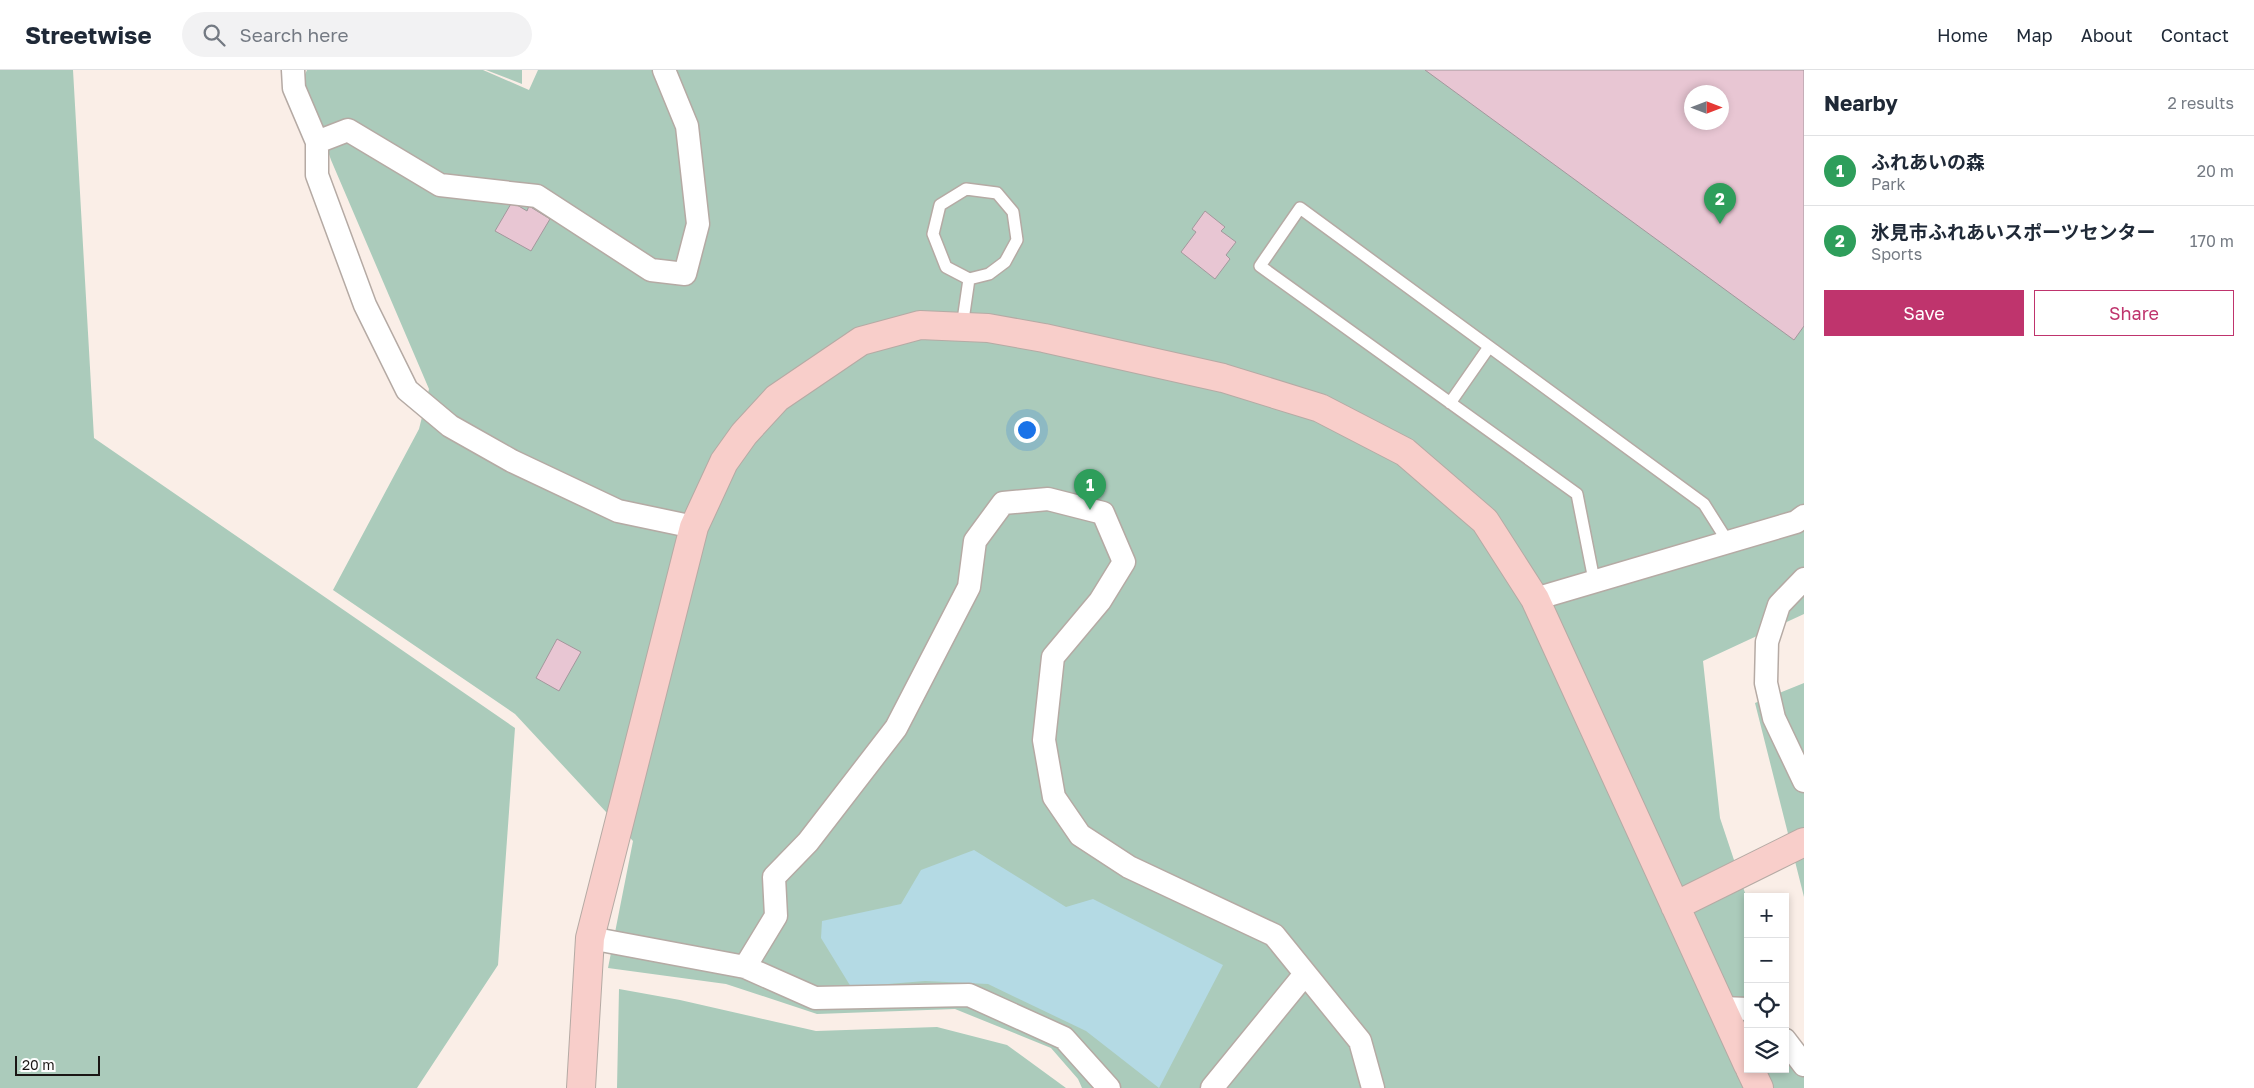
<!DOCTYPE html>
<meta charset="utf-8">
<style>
:root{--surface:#fff;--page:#f2f2f3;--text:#1f2937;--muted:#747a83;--line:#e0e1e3;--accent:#bf346d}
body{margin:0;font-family:"Golos Text","Noto Sans JP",sans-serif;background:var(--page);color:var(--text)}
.controls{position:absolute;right:15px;bottom:15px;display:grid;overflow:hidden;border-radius:0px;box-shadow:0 2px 8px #0003}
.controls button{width:45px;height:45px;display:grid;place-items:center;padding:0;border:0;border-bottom:1px solid var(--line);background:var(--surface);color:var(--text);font:25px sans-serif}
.compass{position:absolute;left:1684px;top:15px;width:45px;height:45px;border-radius:50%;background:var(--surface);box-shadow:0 2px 8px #0003;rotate:90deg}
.scale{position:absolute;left:15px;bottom:12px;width:85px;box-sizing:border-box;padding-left:5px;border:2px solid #1a1614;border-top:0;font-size:14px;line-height:18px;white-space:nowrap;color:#1a1614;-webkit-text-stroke:4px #fefefe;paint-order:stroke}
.you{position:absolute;left:1026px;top:359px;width:18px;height:18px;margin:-12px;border:4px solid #fff;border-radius:50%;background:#1a73e8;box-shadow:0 0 0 8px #1a73e833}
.badge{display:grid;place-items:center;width:32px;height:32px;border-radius:50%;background:var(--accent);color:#fff;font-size:16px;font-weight:700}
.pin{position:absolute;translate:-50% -41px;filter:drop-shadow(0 1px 2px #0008)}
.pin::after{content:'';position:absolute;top:26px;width:18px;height:15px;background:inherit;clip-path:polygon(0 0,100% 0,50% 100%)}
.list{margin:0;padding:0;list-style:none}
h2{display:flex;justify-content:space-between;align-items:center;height:65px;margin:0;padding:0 20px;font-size:21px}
h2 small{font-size:16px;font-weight:400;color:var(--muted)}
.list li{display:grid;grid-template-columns:32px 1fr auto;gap:15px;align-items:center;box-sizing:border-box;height:70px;padding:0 20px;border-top:1px solid var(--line)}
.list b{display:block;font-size:19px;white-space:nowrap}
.list p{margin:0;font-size:16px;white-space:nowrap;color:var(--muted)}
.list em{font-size:16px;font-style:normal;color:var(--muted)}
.actions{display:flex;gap:10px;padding:15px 20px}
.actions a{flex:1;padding:11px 0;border:1px solid var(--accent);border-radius:0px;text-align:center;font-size:18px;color:var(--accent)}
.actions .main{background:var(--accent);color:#fff}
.icon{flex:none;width:28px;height:28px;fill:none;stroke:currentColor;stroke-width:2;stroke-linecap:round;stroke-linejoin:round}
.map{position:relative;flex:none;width:1804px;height:1018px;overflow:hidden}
header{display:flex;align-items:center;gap:30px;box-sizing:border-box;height:70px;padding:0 25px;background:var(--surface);border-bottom:1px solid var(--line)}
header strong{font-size:24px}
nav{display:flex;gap:28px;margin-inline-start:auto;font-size:18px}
.search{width:350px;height:45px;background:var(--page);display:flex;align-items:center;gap:12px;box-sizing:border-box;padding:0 18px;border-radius:28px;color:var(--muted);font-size:19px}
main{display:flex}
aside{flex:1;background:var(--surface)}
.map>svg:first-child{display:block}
.green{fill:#abcbbb;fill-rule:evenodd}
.water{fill:#b4dae4}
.building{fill:#e8c6d3;stroke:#a3979c;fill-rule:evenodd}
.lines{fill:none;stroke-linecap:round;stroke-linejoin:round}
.lane-casing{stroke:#b5aaa4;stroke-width:14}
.street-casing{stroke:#b5aaa4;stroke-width:25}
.secondary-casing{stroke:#b5aaa4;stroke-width:30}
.lane{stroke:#fff;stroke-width:11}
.street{stroke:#fff;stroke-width:22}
.secondary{stroke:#f8ceca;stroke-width:28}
</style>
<header>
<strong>Streetwise</strong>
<div class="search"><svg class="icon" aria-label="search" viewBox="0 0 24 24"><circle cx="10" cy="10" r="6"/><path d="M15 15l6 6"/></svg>Search here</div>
<nav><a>Home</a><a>Map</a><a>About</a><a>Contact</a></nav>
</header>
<main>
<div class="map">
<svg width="1804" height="1018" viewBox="0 0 1804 1018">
<rect width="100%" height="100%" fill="#faeee7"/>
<path class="green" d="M 0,0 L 73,0 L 94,368 L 515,658 L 498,895 L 417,1018 L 0,1018 Z
M 307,0 L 483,0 L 529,20 L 538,0 L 1804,0 L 1804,544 L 1703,591 L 1720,748 L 1748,832 L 1748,999 L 1785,999 L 1785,946 L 1804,1003 L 1804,1018 L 1082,1018 L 1078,1009 L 1051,978 L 955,939 L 817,944 L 726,914 L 608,898 L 633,771 L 515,644 L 333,520 L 419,359 L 429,319 L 331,90 L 303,9 ZM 1692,22 L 1722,22 L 1722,52 L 1692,52 Z
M 486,0 L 522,0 L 522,14 Z
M 1804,613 L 1804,827 L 1755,633 Z
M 619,919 L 680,930 L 816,961 L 937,957 L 1007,975 L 1066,1018 L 617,1018 Z"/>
<path class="water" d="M 974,780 L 1066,837 L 1093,829 L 1223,895 L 1159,1018 L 1086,961 L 988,914 L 925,911 L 851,917 L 821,868 L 822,851 L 901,834 L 921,800 Z"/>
<path class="building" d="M 1425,0 L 1804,0 L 1804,256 L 1794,270 ZM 1692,22 L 1722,22 L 1722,52 L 1692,52 Z
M 512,132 L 527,141 L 529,136 L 550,149 L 531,181 L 495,161 Z
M 1205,141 L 1225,157 L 1221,161 L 1236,172 L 1226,185 L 1230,189 L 1215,209 L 1181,182 L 1196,162 L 1192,159 Z
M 557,569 L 581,582 L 559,621 L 536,608 Z"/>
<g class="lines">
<g class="lane-casing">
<path id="lane" d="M 962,257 L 969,209 L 946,197 L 933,164 L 940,135 L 966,119 L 997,123 L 1013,142 L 1017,170 L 1005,192 L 989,204 L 969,209
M 1450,333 L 1489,277
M 1594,510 L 1577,424 L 1260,196 L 1300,138 L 1704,434 L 1728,472"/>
</g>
<g class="street-casing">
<path id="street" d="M 293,0 L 294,18 L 317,72 L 317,105 L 365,235 L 407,320 L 450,356 L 512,391 L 618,441 L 694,457
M 317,72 L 348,60 L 440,115 L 537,126 L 651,200 L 685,204 L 698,154 L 687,56 L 664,0
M 1804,509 L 1779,535 L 1767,572 L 1766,613 L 1774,648 L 1804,711
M 1535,529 L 1796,452 L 1804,446
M 590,868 L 745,897 L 815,928 L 969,925 L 1064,968 L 1109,1018
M 745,897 L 776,846 L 774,807 L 808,772 L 896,658 L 969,517 L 975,471 L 1003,433 L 1048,429 L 1103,443 L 1124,492 L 1100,531 L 1053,587 L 1044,670 L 1054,727 L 1080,765 L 1129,797 L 1274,865 L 1360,971 L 1373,1018
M 1721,938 L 1748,939
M 1785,970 L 1804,995
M 1212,1018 L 1305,904"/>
</g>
<g class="secondary-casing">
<path id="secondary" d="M 1675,836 L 1804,772
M 1750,999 L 1759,1018
M 581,1018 L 590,868 L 694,457 L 724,392 L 744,364 L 777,328 L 861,271 L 920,255 L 988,258 L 1044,268 L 1223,308 L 1320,338 L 1405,382 L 1485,451 L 1535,529 L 1748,995"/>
</g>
<use href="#lane" class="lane"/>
<use href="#street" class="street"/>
<use href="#secondary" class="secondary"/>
</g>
</svg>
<div class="controls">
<button>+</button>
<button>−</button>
<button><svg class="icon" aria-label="locate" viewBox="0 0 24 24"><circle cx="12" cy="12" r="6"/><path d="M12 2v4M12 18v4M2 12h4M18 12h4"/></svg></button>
<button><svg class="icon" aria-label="layers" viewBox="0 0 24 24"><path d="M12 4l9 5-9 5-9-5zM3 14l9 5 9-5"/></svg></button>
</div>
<svg class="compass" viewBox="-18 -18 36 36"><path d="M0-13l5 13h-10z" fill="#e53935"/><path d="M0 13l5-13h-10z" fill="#747a83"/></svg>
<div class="scale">20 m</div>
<div class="you"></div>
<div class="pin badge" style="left:1090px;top:440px;background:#2e9e5b">1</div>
<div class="pin badge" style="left:1720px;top:154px;background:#2e9e5b">2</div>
</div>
<aside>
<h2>Nearby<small>2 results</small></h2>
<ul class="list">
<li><span class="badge" style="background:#2e9e5b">1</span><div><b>ふれあいの森</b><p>Park</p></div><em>20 m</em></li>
<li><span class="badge" style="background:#2e9e5b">2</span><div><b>氷見市ふれあいスポーツセンター</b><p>Sports</p></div><em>170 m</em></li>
</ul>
<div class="actions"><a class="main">Save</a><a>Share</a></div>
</aside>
</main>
